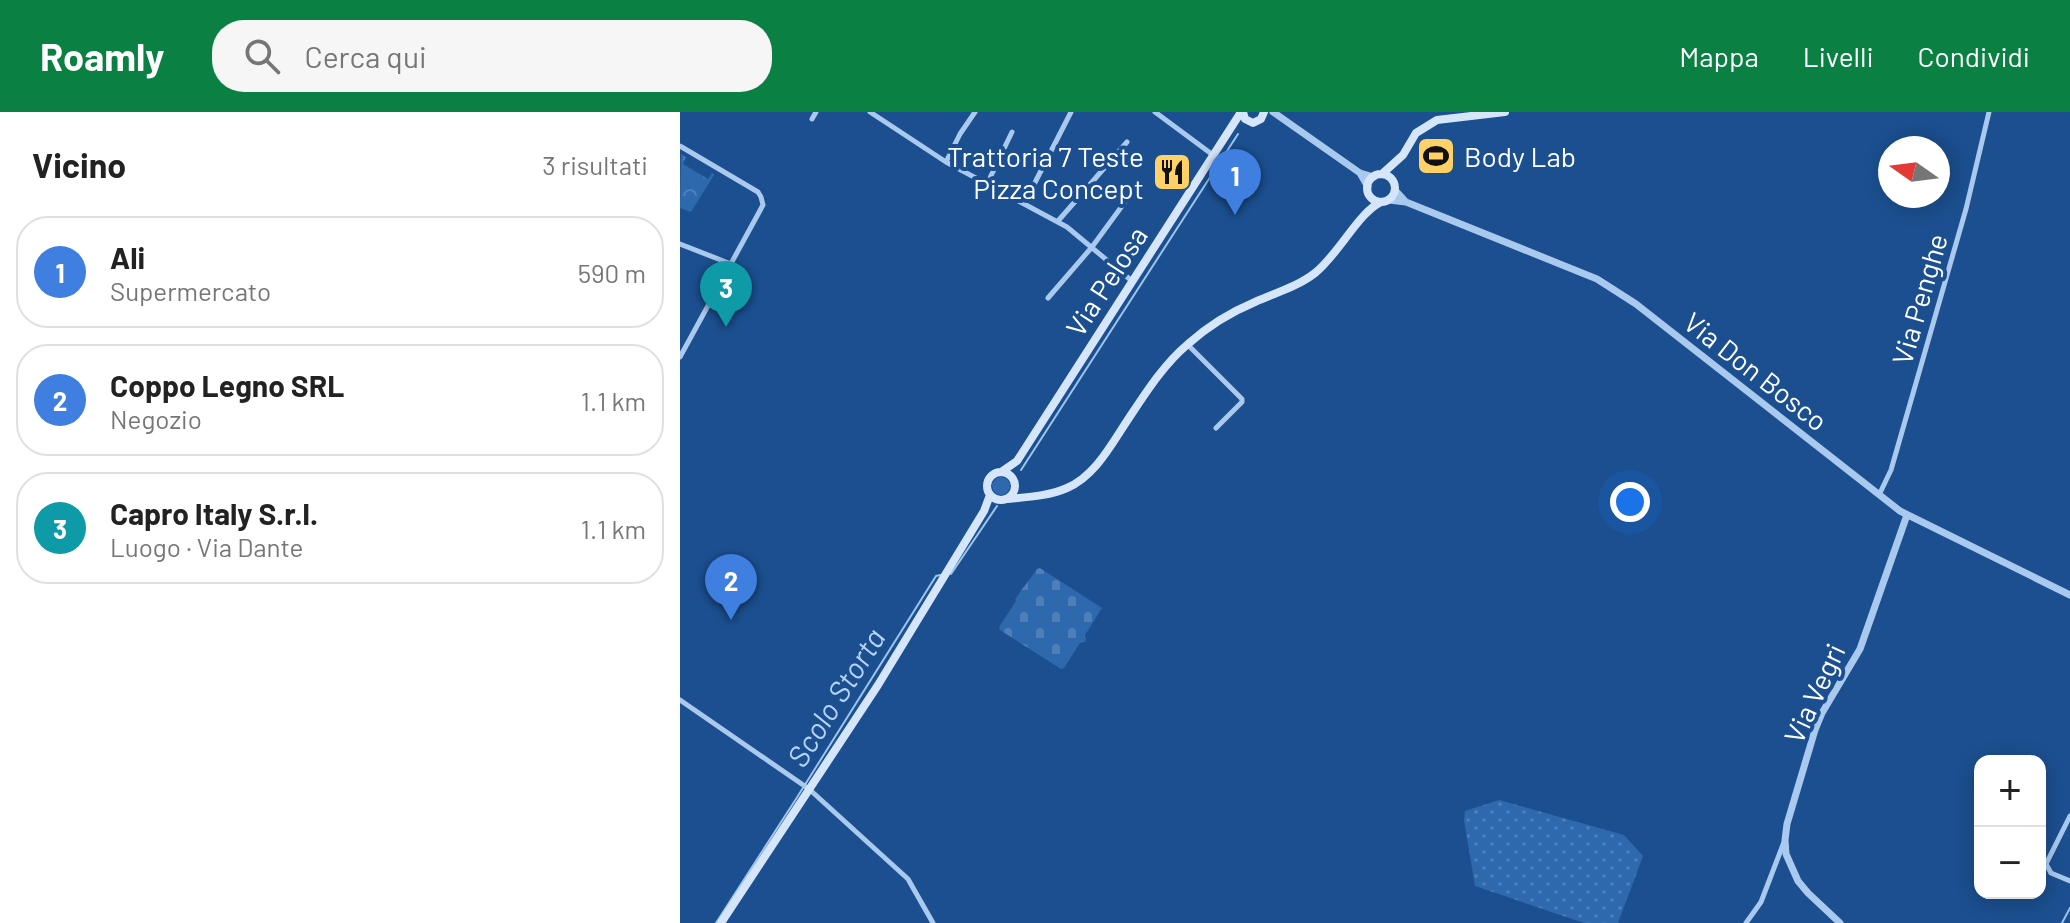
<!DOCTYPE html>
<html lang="it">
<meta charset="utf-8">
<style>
:root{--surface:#fff;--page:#f6f6f6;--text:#222;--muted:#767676;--line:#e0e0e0;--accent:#0b8043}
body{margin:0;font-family:Barlow,sans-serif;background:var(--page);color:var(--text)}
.controls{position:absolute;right:24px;bottom:24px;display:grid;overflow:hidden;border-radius:16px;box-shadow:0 4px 20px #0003}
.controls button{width:72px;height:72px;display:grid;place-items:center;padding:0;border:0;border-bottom:2px solid var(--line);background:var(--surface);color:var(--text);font:40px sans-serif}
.compass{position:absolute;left:1198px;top:24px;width:72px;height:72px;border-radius:50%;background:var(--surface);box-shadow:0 4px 20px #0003;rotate:284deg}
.you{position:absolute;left:950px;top:390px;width:28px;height:28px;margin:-20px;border:6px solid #fff;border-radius:50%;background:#1a73e8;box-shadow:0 0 0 12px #1a73e833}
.badge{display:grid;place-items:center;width:52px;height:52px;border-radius:50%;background:var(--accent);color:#fff;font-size:26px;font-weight:700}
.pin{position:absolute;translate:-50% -66px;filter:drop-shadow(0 2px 4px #0008)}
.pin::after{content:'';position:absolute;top:42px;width:28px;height:24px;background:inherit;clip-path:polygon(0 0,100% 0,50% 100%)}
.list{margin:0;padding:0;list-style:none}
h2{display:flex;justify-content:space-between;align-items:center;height:104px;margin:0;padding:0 32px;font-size:34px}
h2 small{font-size:26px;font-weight:400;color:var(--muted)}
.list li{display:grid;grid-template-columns:52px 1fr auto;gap:24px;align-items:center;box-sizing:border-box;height:112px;margin:0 16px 16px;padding:0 16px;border:2px solid var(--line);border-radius:32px}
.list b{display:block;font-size:30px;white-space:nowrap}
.list p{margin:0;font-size:26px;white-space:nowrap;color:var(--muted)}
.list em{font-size:26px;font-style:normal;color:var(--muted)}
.icon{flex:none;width:44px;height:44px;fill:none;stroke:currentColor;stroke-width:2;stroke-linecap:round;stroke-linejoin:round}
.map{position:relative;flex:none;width:1390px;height:811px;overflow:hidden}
header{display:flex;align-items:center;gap:48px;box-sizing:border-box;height:112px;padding:0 40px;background:var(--accent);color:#fff}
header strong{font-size:38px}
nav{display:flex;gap:44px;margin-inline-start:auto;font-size:28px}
.search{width:560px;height:72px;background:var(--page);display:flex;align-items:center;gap:20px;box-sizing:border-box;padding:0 28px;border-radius:32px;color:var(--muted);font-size:30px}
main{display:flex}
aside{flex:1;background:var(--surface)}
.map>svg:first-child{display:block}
.grass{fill:url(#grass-dots)}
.cemetery{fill:url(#cemetery-stones)}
.park{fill:url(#park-crowns)}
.garden{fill:#2e69ad}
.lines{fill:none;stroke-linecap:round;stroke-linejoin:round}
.stream{stroke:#9cc4f0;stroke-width:2}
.minor{stroke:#a9c9ee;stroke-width:5}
.tertiary{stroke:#a9c9ee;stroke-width:7}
.secondary{stroke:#d6e6fa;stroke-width:8}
.labels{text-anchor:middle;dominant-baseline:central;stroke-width:8;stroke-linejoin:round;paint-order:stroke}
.poi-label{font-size:28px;fill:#fff;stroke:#1b4f8f;text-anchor:end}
.street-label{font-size:28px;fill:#fff;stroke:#1b4f8f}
.water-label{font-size:30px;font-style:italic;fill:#b5d3f5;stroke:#1b4f8f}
</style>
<header>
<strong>Roamly</strong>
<div class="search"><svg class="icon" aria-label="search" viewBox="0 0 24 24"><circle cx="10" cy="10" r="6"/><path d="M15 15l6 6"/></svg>Cerca qui</div>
<nav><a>Mappa</a><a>Livelli</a><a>Condividi</a></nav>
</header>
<main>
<aside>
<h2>Vicino<small>3 risultati</small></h2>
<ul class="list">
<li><span class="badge" style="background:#3f7fe0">1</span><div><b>Ali</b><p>Supermercato</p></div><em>590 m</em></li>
<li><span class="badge" style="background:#3f7fe0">2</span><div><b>Coppo Legno SRL</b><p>Negozio</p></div><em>1.1 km</em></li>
<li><span class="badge" style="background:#0f9aa8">3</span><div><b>Capro Italy S.r.l.</b><p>Luogo · Via Dante</p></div><em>1.1 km</em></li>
</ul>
</aside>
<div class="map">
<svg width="1390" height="811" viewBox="0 0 1390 811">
<defs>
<pattern id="grass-dots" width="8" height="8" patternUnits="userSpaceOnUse" patternTransform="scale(2)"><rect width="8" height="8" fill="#2e69ad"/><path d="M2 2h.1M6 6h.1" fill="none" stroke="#4d80b9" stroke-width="1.8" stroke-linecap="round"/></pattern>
<pattern id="cemetery-stones" width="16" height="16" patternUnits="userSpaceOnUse" patternTransform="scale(2)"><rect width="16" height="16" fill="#2e69ad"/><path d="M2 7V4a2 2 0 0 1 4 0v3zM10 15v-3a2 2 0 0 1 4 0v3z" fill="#4d80b9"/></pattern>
<pattern id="park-crowns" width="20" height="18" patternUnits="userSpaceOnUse" patternTransform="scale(2)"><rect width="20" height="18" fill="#2e69ad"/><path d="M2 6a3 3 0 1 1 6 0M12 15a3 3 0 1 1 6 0" fill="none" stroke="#4d80b9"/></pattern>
</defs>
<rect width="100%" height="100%" fill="#1b4f8f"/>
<path class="grass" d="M 819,688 L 944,723 L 963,744 L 938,811 L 904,811 L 795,774 L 784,708 L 785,699 Z"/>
<path class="cemetery" d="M 360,456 L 422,496 L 405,523 L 406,527 L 405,530 L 400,531 L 384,556 L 381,557 L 320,518 L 319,515 L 336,489 L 335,488 C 341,477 350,468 357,457 Z"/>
<path class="park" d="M 1,42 L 6,45 L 3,52 L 28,67 L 32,61 L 34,63 L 11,100 L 0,96 Z"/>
<path class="garden" d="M312 374a9 9 0 1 1 18 0a9 9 0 1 1-18 0Z"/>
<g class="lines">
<path class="stream" d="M 341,358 L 558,22
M 271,462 L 317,394
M 36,811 L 116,687 L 256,464 L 260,463
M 1382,811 L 1390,796"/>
<path class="minor" d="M 190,0 L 266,50 L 387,115 L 452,169
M 475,0 L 533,43
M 132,7 L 136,0
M 0,34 L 78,80 L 81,85 L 83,93 L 0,245
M 266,50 L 280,22 L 295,0
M 307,72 L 332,20
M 344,92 L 391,0
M 378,109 L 447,30
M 0,132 L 51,152
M 368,186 L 412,135 L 453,79
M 508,233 L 562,287 L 562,290 L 536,316
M 1199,383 L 1211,358 L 1286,97 L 1309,0
M 0,588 L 129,677 L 228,767 L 253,811
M 1390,704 L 1366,752 L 1371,761 L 1390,769
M 1066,811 L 1081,790 L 1104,730"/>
<path class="tertiary" d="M 593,0 L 680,61 L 694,65
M 680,61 L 688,75
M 715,78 L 726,90
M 709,88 L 726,90 L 917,167 L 956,192 L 1220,399 L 1390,483
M 1160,811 L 1128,781 L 1118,769 L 1106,742 L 1105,728 L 1107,712 L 1135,618 L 1142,601 L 1180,537 L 1227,403"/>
<path class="secondary" d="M 563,0 L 565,7 L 573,11 L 581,7 L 584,0
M 702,62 L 723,43 L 736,21 L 757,8 L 825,0
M687 76a14 14 0 1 1 28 0a14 14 0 1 1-28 0Z
M 321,360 L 337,349 L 561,0
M307 374a14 14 0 1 1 28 0a14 14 0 1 1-28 0Z
M 327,387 C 347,385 369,384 387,376 C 415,364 431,333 447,309 C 465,282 483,253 508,232 C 527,215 551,200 575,190 C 595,181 617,175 635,161 C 658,143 679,100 701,90
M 41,811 L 198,573 L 304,399 L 310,383"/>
</g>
<defs>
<g id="stadium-square" transform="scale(2)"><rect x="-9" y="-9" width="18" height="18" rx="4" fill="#ffd166" stroke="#1b4f8f"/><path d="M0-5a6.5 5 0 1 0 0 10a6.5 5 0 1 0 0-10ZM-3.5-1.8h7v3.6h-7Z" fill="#111"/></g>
<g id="restaurant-square" transform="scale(2)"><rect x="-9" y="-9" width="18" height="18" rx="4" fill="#ffd166" stroke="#1b4f8f"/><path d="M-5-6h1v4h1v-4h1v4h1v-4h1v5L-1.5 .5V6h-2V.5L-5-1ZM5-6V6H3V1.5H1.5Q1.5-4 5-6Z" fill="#111"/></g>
</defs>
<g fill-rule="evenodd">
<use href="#stadium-square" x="756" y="44"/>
<use href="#restaurant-square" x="492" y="60"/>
</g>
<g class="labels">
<g class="poi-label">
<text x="464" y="44">Trattoria 7 Teste<tspan x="464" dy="32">Pizza Concept</tspan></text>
<text x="784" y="44" text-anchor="start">Body Lab</text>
</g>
<g class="street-label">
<text transform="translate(426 169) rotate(-57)">Via Pelosa</text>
<text transform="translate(1239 187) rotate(-74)">Via Penghe</text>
<text transform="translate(1076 259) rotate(38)">Via Don Bosco</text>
<text transform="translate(1134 581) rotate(-65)">Via Vegri</text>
</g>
<g class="water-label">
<text transform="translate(155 585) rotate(-58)">Scolo Storta</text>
</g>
</g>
</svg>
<div class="controls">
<button>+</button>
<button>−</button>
</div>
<svg class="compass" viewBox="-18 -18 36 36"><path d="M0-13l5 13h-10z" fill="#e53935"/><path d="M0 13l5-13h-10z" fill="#767676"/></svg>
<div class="you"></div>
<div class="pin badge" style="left:555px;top:103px;background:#3f7fe0">1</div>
<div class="pin badge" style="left:51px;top:508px;background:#3f7fe0">2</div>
<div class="pin badge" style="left:46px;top:215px;background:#0f9aa8">3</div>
</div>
</main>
